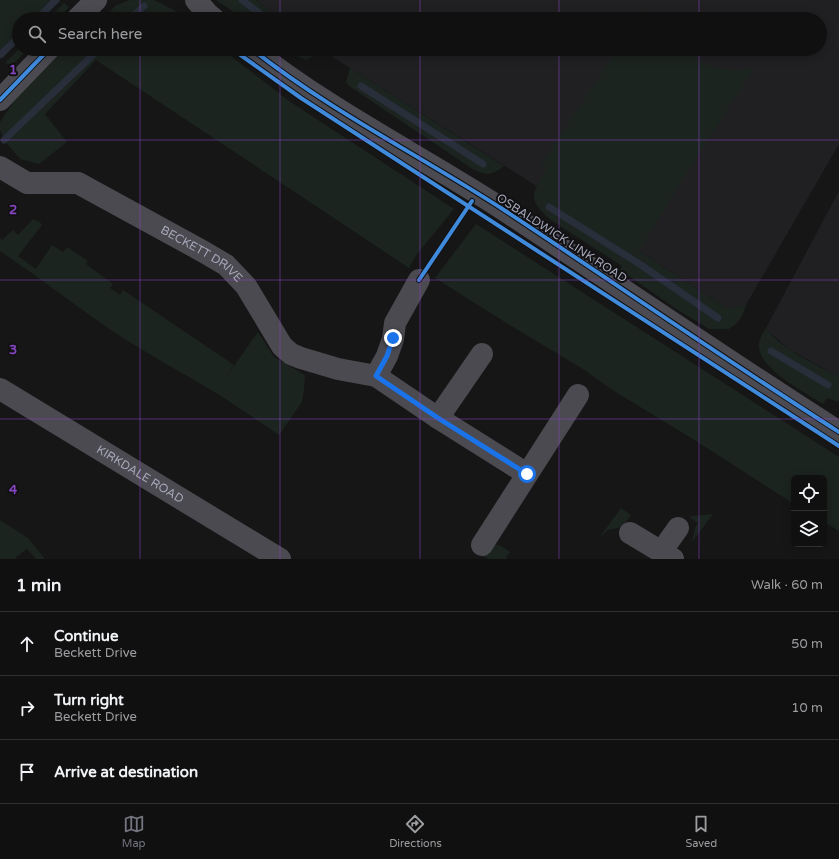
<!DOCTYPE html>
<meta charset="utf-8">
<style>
:root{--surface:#101011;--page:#19191a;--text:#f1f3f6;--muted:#9c9d9f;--line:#303031;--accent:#747480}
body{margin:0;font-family:"Varela Round",sans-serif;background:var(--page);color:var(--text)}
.controls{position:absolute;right:12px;bottom:12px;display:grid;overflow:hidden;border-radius:6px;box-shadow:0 2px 10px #0003}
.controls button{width:36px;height:36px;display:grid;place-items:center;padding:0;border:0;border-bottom:1px solid var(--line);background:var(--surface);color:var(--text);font:20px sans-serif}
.stop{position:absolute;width:12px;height:12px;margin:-9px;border:3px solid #1a73e8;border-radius:50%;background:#fff}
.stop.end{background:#1a73e8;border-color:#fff;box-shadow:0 1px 4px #0008}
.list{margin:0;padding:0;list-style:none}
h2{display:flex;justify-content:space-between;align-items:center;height:52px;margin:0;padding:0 16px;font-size:17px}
h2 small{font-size:13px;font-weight:400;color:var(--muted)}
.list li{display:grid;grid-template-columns:26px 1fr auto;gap:12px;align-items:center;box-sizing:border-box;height:64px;padding:0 16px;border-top:1px solid var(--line)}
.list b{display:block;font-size:15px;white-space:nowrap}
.list p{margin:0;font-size:13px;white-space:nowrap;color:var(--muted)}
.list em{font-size:13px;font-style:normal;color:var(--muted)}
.icon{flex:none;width:22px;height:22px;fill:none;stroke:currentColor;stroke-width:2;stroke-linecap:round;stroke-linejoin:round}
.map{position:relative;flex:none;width:839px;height:559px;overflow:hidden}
.search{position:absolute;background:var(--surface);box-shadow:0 2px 10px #0003;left:12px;right:12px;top:12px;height:44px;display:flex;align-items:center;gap:10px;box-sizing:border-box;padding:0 14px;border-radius:22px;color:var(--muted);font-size:15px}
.sheet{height:244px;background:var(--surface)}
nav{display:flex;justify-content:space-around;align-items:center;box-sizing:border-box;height:56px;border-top:1px solid var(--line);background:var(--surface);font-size:11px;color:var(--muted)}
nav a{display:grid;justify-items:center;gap:2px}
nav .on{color:var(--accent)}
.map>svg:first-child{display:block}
.built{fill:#202023}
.green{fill:#1c241f}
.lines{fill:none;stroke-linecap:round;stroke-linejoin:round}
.stream{stroke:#282e3a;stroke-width:7}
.minor{stroke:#4b4a50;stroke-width:22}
.cycleway-casing{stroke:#111013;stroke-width:6}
.cycleway{stroke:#408adc;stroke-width:4}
.route{stroke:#1a73e8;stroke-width:5}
.grid{fill:none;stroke:#8445be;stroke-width:1;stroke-opacity:0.55}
.labels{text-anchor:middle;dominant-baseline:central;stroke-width:4;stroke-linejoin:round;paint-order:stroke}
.street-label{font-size:12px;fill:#a6a7b9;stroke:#111013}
.grid-label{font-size:13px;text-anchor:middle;font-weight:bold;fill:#8445be;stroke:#111013;stroke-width:4;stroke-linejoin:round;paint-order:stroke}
</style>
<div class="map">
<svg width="839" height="559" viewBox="0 0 839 559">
<rect width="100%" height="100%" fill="#161617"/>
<path class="built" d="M 256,0 L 839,0 L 839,144 L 747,303 L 737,308 L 732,309 L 725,307 L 639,251 L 320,49 L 820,49 L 820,19 L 281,19 Z
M 839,191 L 839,377 L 789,349 L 769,332 L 766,328 Z"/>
<path class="green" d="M 0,0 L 59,0 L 41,19 L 19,19 L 19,41 L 3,58 L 0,56 Z
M 130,0 L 154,0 L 174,10 L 184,19 L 103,19 L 115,6 Z
M 216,0 L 256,0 L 281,19 L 244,19 Z
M 64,3 L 69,7 L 58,19 L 48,19 Z
M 646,9 L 652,19 L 639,19 Z
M 19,49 L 28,49 L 12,65 L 5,63 Z
M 63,49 L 222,49 L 289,101 L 454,209 L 417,254 L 409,268 L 96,60 L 45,114 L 67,142 L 39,164 L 20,159 L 4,140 L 0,130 L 0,122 L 17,96 Z
M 285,49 L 320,49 L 324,51 L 306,60 L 293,54 Z
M 618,49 L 681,49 L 705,64 L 721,69 L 739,70 L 754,68 L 683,179 L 639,251 L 725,307 C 734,309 739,307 747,303 L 742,316 L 736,324 L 729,329 L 709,329 L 675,308 L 620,270 L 622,266 L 551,220 C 525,198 533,194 547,168 L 541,164 Z
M 350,68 L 496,161 L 504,166 C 491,176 486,176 471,168 L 349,86 L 346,82 Z
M 33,219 L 40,222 L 42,225 L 18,256 L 36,269 L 52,245 L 63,252 L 67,247 L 88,261 L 86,264 L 113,284 L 110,288 L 120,295 L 123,290 L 234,365 L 224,380 L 258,332 L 274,357 L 305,375 L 304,389 L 302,402 L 279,435 C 258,421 237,406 216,393 C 183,373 149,355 117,334 C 77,307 40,278 0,251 L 0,238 L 2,240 L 13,230 L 18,235 Z
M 476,224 L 839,457 L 839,531 L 824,522 L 824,478 L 794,478 L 794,504 L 696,441 L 614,391 L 583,369 L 508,324 L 435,278 Z
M 766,328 C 778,347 819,366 839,377 L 839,402 L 827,398 L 823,404 C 806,393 761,370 759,348 C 758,341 762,334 766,328 Z
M 621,508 L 631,515 L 622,527 L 608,530 L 599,538 Z
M 713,514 L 692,542 L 695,528 L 698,523 L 689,517 L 693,516 Z
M 0,520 L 28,538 L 45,559 L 36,559 L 27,549 L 15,558 L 16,559 L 0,559 Z
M 494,544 L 501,546 L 510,552 L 506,558 L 508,559 L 488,559 L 478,553 Z"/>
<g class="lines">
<path class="stream" d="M 242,0 L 267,19
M 37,19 L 56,0
M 130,19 L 144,6
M 304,49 L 306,51
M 0,55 L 19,37
M 361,86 L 483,164
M 4,140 L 99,49
M 549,207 L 638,263 L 718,318
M 771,351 L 828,385"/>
<g class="minor">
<path d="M 196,0 L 208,14 L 214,19"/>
<path d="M 77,19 L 96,0"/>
<path d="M 252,49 C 330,111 421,156 504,210 C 616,284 726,360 839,432"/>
<path d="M 0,100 L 49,49"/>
<path id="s1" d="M 0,167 L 27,183 L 78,183 L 204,252 L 226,265 L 246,286 L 282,346 L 291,354 L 301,358 L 338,369 L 376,376 L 438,418 L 527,474"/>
<path d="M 376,376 L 387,356 L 393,339 L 395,323 L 419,280"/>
<path id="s2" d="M 0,389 L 280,559"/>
<path d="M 438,418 L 482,354"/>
<path d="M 630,533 L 673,559"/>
<path d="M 482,545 L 578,395"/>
<path d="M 661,552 L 678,528"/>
</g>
<g class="cycleway-casing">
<path id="cycleway" d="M 232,49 L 301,98 L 839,446
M 252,49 C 330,111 421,156 504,210 C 616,284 726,360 839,432
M 0,100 L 49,49
M 419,280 L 472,201"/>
</g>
<use href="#cycleway" class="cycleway"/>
</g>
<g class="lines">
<path class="route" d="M 393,338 L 387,356 L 376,376 L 438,418 L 527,474"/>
</g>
<path class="grid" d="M 140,0 L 140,19M 280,0 L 280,19M 420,0 L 420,19M 559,0 L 559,19M 699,0 L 699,19M 140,49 L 140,559M 280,49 L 280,559M 420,49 L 420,559M 559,49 L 559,559M 699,49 L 699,559M 0,140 L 839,140M 0,280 L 839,280M 0,419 L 839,419"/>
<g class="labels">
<g class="street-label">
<text transform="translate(562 238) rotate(33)">OSBALDWICK LINK ROAD</text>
<text stroke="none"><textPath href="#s1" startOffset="225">BECKETT DRIVE</textPath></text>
<text stroke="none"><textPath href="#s2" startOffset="164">KIRKDALE ROAD</textPath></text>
</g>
</g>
<g class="grid-label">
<text x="13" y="74">1</text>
<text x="13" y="214">2</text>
<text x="13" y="354">3</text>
<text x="13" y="494">4</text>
</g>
</svg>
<div class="controls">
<button><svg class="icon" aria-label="locate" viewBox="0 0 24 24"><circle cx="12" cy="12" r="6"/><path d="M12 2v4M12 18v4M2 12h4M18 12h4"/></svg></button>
<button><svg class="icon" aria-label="layers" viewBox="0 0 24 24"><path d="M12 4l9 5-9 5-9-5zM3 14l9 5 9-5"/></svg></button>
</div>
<div class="stop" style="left:527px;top:474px"></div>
<div class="stop end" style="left:393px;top:338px"></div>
<div class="search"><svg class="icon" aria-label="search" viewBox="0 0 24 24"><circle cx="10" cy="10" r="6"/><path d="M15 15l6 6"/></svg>Search here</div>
</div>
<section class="sheet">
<h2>1 min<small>Walk · 60 m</small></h2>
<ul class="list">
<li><svg class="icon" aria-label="ahead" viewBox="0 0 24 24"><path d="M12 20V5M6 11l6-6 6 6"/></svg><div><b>Continue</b><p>Beckett Drive</p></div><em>50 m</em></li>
<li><svg class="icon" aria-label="right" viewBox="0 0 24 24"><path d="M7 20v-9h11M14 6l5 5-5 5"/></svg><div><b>Turn right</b><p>Beckett Drive</p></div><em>10 m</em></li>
<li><svg class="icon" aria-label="arrive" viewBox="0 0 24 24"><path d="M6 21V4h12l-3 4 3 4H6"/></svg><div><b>Arrive at destination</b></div></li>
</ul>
</section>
<nav>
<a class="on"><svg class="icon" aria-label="map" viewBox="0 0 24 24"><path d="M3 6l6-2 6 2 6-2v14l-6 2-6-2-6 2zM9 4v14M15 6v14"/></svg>Map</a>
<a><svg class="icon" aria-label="directions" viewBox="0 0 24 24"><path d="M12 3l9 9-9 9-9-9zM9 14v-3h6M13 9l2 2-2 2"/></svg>Directions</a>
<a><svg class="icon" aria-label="saved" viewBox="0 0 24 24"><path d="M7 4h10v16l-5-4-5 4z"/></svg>Saved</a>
</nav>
